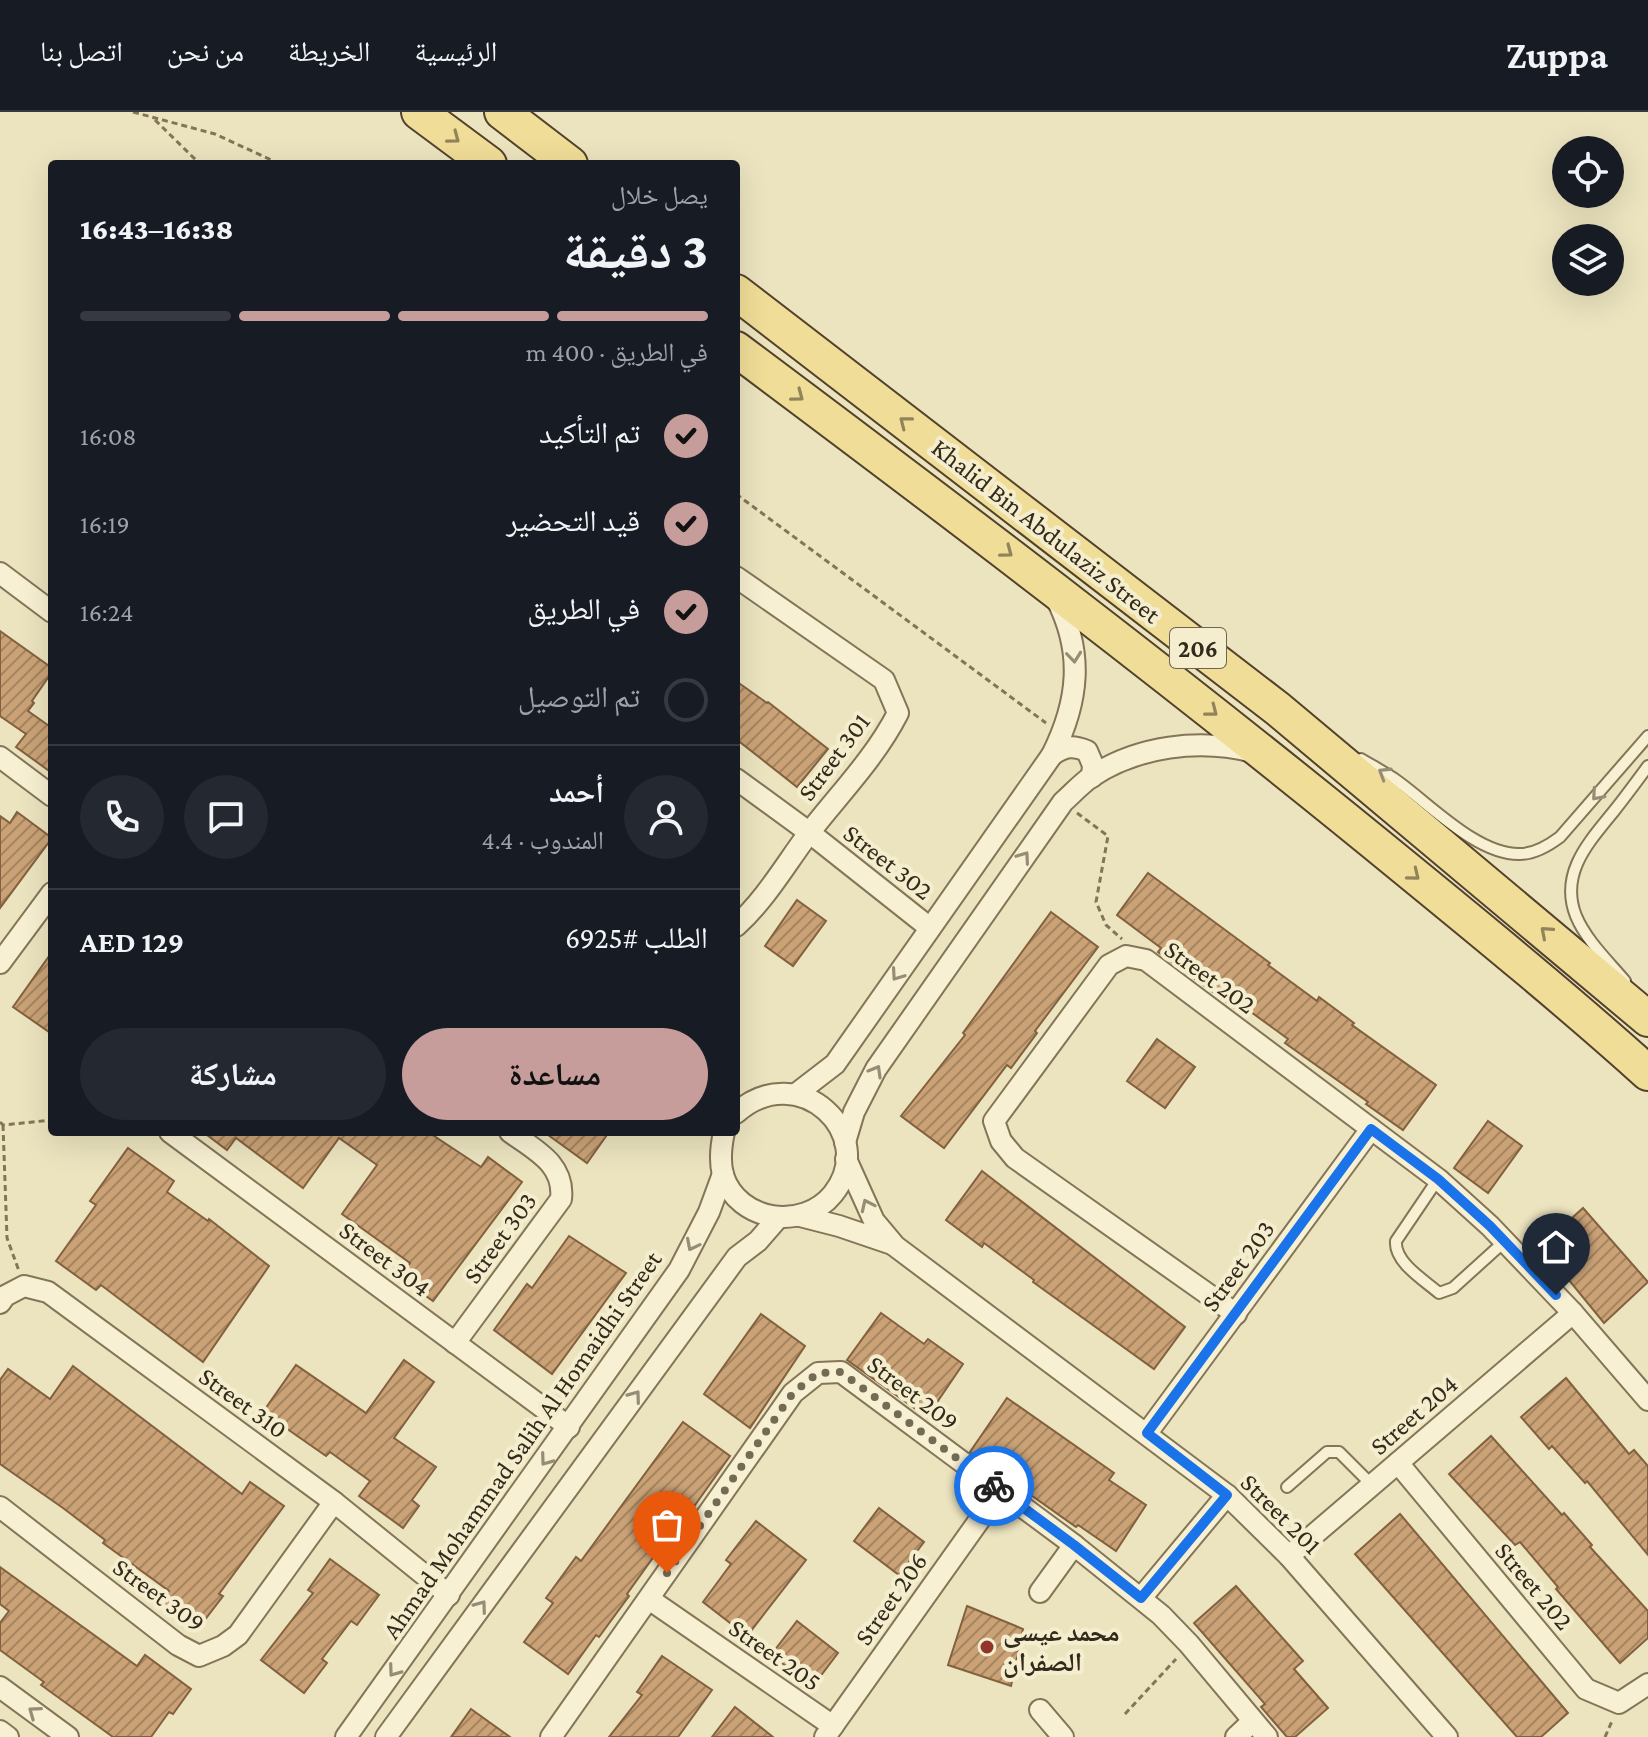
<!DOCTYPE html>
<html lang="ar">
<head>
<meta charset="utf-8">
<style>
  :root { --surface:#171b24; --page:#242831; --text:#f1f3f6; --muted:#9ea1a6; --line:#363941; --accent:#c69d9a }
  body { margin:0; font-family:"Crimson Pro","Noto Naskh Arabic",serif; background:var(--page); color:var(--text); direction:rtl; height:100vh; display:flex; flex-direction:column; font-size:30px; white-space:nowrap }
  * { box-sizing:border-box; margin:0 }
  p { font-size:26px; color:var(--muted) }
  .icon { flex:none; width:44px; height:44px; fill:none; stroke:currentColor; stroke-width:2; stroke-linecap:round; stroke-linejoin:round }
  .map { position:relative; flex:1; overflow:hidden; direction:ltr }
  .details { position:absolute; left:48px; top:48px; width:692px; height:976px; display:flex; flex-direction:column; background:var(--surface); border-radius:8px; box-shadow:0 8px 32px #0002; direction:rtl }
  .details>* { flex:none }
  .buttons { position:absolute; left:1552px; top:24px; display:grid; gap:16px }
  .buttons a { display:grid; place-items:center; width:72px; height:72px; border-radius:50%; background:var(--surface); box-shadow:0 8px 32px #0002; font-size:40px }
  .pin { position:absolute; display:grid; place-items:center; width:68px; height:68px; color:#fff; margin:-82px -34px; border-radius:50% 50% 50% 0; rotate:-45deg; box-shadow:0 0 8px #0007 }
  .pin .icon { rotate:45deg }
  .courier { position:absolute; display:grid; place-items:center; width:80px; height:80px; margin:-40px; border:6px solid #1a73e8; border-radius:50%; background:#fff; color:#222; box-shadow:0 2px 10px #0007 }
  .overview em { font-style:normal; font-weight:800 }
  .overview div { display:flex; flex-direction:column-reverse }
  .overview { display:flex; align-items:center; justify-content:space-between; height:136px; padding:0 32px }
  h1 { font-size:52px; font-weight:800; line-height:60px }
  .bar { display:grid; grid-template-columns:repeat(4,1fr); gap:12px 8px; align-content:center; height:96px; padding:0 32px }
  .bar i { height:10px; border-radius:6px; background:var(--line) }
  .bar .selected { background:var(--accent) }
  .bar p { grid-column:span 4 }
  .line { display:flex; align-items:center; gap:20px; padding:0 32px; border-top:2px solid var(--line) }
  .line div { flex:1 }
  .round { display:grid; place-items:center; flex:none; width:84px; height:84px; border-radius:42px; background:var(--page) }
  ol { padding:0 32px; list-style:none }
  li { display:flex; align-items:center; gap:24px; height:88px }
  li p { margin-inline-start:auto }
  li .icon { padding:8px; border-radius:50%; background:var(--accent); color:#111; stroke-width:4 }
  li:last-child { color:var(--muted) }
  li i { width:44px; height:44px; border:4px solid var(--line); border-radius:50% }
  .button { display:flex; gap:16px; margin-top:auto; padding:16px 32px }
  .button a { flex:1; height:92px; border-radius:48px; background:var(--accent); color:#111; font-size:32px; font-weight:800; line-height:92px; text-align:center }
  .button a+a { background:var(--page); color:var(--text) }
  header { display:flex; align-items:center; gap:48px; box-sizing:border-box; height:112px; padding:0 40px; background:var(--surface); border-bottom:2px solid var(--line) }
  header strong { font-size:38px }
  nav { display:flex; gap:44px; margin-inline-start:auto; font-size:28px }
  .map>svg:first-child { display:block }
  .building { fill:url(#building-hatch); stroke:#83613f; stroke-width:2 }
  .lines { fill:none; stroke-linecap:round; stroke-linejoin:round }
  .service-casing { stroke:#847458; stroke-width:14 }
  .minor-casing { stroke:#847458; stroke-width:24 }
  .primary-casing { stroke:#52422c; stroke-width:38 }
  .path { stroke:#847458; stroke-width:3; stroke-dasharray:6 4; stroke-linecap:butt }
  .service { stroke:#f8f0d2; stroke-width:10 }
  .minor { stroke:#f8f0d2; stroke-width:20 }
  .primary { stroke:#f0dd97; stroke-width:34 }
  .oneway { stroke:#92845a }
  .oneway2 { stroke:#968d77 }
  .done { stroke:#746b55; stroke-width:8; stroke-dasharray:0 14.4 }
  .route { stroke:#1a73e8; stroke-width:10 }
  .poi-dot { fill:#92342a; stroke:#f4edce; stroke-width:3 }
  .labels { text-anchor:middle; dominant-baseline:central; stroke-width:8; stroke-linejoin:round; paint-order:stroke }
  .shield { fill:#f4edce; stroke:#6e6451; stroke-width:2 }
  .shield-label { font-size:24px; font-weight:bold; fill:#342a1c }
  .street-label { font-size:26px; fill:#342a1c; stroke:#f4edce }
  .poi-label { font-size:26px; font-weight:bold; fill:#342a1c; stroke:#f4edce; text-anchor:start }
</style>
</head>
<body>
<header>
<strong>Zuppa</strong>
<nav><a>الرئيسية</a><a>الخريطة</a><a>من نحن</a><a>اتصل بنا</a></nav>
</header>
<div class="map">
<svg width="1648" height="1625" viewBox="0 0 1648 1625">
  <defs>
    <pattern id="building-hatch" width="6" height="6" patternUnits="userSpaceOnUse" patternTransform="scale(2)"><rect width="6" height="6" fill="#caa276"/><path d="M-1 1l2-2M0 6l6-6M5 7l2-2" fill="none" stroke="#a58460"/></pattern>
  </defs>
  <rect width="100%" height="100%" fill="#ece4bf"/>
  <g class="building">
    <polygon points="0,519 52,556 52,560 32,589 34,591 28,599 52,616 52,661 16,635 26,622 0,604"/>
    <polygon points="736,569 767,591 768,590 828,637 797,675 736,627"/>
    <polygon points="17,700 52,726 0,796 0,704 10,711"/>
    <polygon points="1148,761 1270,851 1268,853 1317,889 1319,885 1354,911 1352,913 1436,973 1403,1018 1366,992 1368,990 1285,931 1288,927 1240,892 1236,897 1158,840 1161,836 1117,803"/>
    <polygon points="797,788 826,809 793,854 765,834"/>
    <polygon points="1051,800 1098,835 1035,919 1037,921 1011,956 1007,953 944,1036 901,1004 965,923 963,921"/>
    <polygon points="52,840 52,922 13,895"/>
    <polygon points="1157,927 1195,955 1165,996 1127,969"/>
    <polygon points="1488,1009 1522,1034 1488,1081 1454,1056"/>
    <polygon points="203,1020 428,1020 481,1055 488,1045 522,1070 433,1189 400,1165 410,1151 342,1102 377,1053 339,1026 303,1076 236,1026 227,1038"/>
    <polygon points="544,1020 609,1020 587,1051"/>
    <polygon points="128,1036 174,1069 167,1080 208,1109 209,1107 269,1154 203,1250 101,1173 96,1178 56,1149 96,1093 90,1089"/>
    <polygon points="982,1059 1185,1215 1154,1257 1033,1170 1034,1168 984,1131 982,1135 946,1108"/>
    <polygon points="1583,1096 1648,1170 1604,1211 1541,1134"/>
    <polygon points="569,1124 626,1161 552,1262 494,1218 527,1172 532,1176"/>
    <polygon points="881,1201 924,1232 928,1227 963,1252 927,1305 847,1248"/>
    <polygon points="761,1202 805,1234 750,1316 704,1282"/>
    <polygon points="404,1248 434,1270 394,1326 436,1355 412,1388 419,1394 403,1416 359,1384 370,1369 330,1340 326,1344 263,1300 296,1253 366,1301"/>
    <polygon points="73,1254 242,1382 250,1370 284,1394 219,1482 223,1484 197,1518 160,1490 169,1479 103,1431 105,1428 63,1396 0,1352 0,1268 8,1257 50,1287"/>
    <polygon points="1566,1266 1629,1342 1634,1338 1648,1354 1648,1443 1587,1369 1585,1371 1552,1334 1549,1337 1521,1305"/>
    <polygon points="1007,1286 1114,1361 1109,1368 1146,1393 1116,1439 1078,1413 1076,1415 970,1340"/>
    <polygon points="683,1310 730,1344 673,1424 670,1422 627,1482 629,1484 599,1525 596,1523 568,1562 524,1530 553,1491 546,1486 576,1445 581,1449"/>
    <polygon points="1491,1324 1562,1403 1564,1401 1592,1433 1590,1435 1648,1499 1648,1526 1620,1551 1556,1477 1558,1475 1520,1430 1515,1433 1449,1362"/>
    <polygon points="879,1396 924,1430 899,1463 854,1429"/>
    <polygon points="1400,1402 1568,1601 1541,1625 1517,1625 1355,1442"/>
    <polygon points="756,1409 806,1448 747,1524 703,1490 731,1452 726,1448"/>
    <polygon points="330,1447 379,1483 357,1513 351,1509 322,1547 327,1551 304,1581 261,1548 313,1481 308,1478"/>
    <polygon points="0,1455 137,1554 145,1543 191,1577 173,1602 169,1600 151,1625 113,1625 41,1573 44,1570 0,1538 0,1511 9,1499 0,1492"/>
    <polygon points="1236,1474 1303,1549 1294,1557 1328,1596 1295,1625 1287,1625 1261,1595 1265,1592 1194,1511"/>
    <polygon points="967,1494 1023,1517 1011,1574 948,1553"/>
    <polygon points="797,1509 838,1541 813,1574 771,1543"/>
    <polygon points="662,1544 712,1578 678,1625 609,1625 642,1583 637,1580"/>
    <polygon points="735,1595 773,1625 712,1625"/>
    <polygon points="471,1597 510,1625 451,1625"/>
  </g>
  <g class="lines">
    <defs>
      <g id="service">
        <path d="M1361 647C1371 653 1382 659 1393 666 1427 689 1476 743 1520 742 1534 742 1548 734 1560 725L1648 624"/>
        <path d="M1625 869C1608 849 1586 828 1576 804 1559 761 1589 730 1614 699 1626 684 1637 669 1648 654"/>
        <path d="M1438 1067 1396 1129C1394 1150 1424 1168 1439 1181L1453 1176 1505 1129"/>
        <polyline points="1287,1375 1327,1340 1339,1340 1372,1373"/>
      </g>
      <g id="minor">
        <polyline points="0,461 52,500"/>
        <path d="M736 465 884 568 898 601C875 646 840 681 809 721 785 753 766 787 736 814"/>
        <path d="M1052 643C1065 634 1073 633 1087 639L1093 653 1092 665"/>
        <polyline points="0,645 52,684"/>
        <polyline points="736,667 810,721 930,816"/>
        <polyline points="0,851 52,781"/>
        <path d="M796 982 835 952 1052 643C1079 589 1084 540 1056 486"/>
        <polyline points="170,1020 569,1315"/>
        <path d="M724 1020C721 1034 719 1048 723 1063 738 1110 803 1119 833 1082 880 1023 799 945 736 1001"/>
        <path d="M845 1030 854 1000 876 957 1063 690C1072 682 1081 672 1091 665 1137 634 1200 626 1253 640"/>
        <polyline points="846,1047 874,1109 895,1134 1227,1383 1289,1444 1447,1625"/>
        <polyline points="800,1104 839,1114 892,1132"/>
        <polyline points="0,1191 5,1184 24,1174 48,1180 334,1390 449,1483"/>
        <polyline points="1236,1202 1015,1046 1001,1029 994,1009 1109,853 1126,844 1146,848 1438,1067 1490,1114 1573,1201 1648,1288"/>
        <path d="M455 1231 561 1087C565 1052 535 1038 510 1020"/>
        <polyline points="1147,1321 1371,1017"/>
        <polyline points="1398,1351 1586,1577 1619,1591 1648,1572"/>
        <polyline points="0,1395 178,1533 199,1544 223,1534 238,1523 334,1390"/>
        <polyline points="1289,1444 1573,1201"/>
        <polyline points="1040,1480 1074,1433"/>
        <polyline points="1141,1486 1227,1383"/>
        <polyline points="649,1487 833,1614"/>
        <polyline points="0,1575 68,1625"/>
        <polyline points="1040,1598 1063,1625"/>
        <polyline points="0,1619 8,1625"/>
        <polyline points="346,1625 679,1158 709,1100 723,1062"/>
        <polyline points="386,1625 737,1145 758,1129 778,1106"/>
        <polyline points="551,1625 793,1281 818,1261 841,1260 1074,1433 1161,1503 1189,1532 1267,1625"/>
        <polyline points="825,1625 1000,1379"/>
        <polyline points="1236,1625 1253,1609"/>
      </g>
      <g id="primary">
        <polyline points="419,0 489,52"/>
        <polyline points="502,0 570,52"/>
        <polyline points="736,180 1278,597 1648,907"/>
        <path d="M736 237C962 406 1186 576 1404 755 1486 822 1569 890 1648 961"/>
      </g>
    </defs>
    <use href="#service" class="service-casing"/>
    <use href="#minor" class="minor-casing"/>
    <use href="#primary" class="primary-casing"/>
    <g class="path">
      <polyline points="133,0 215,22 280,52"/>
      <polyline points="155,8 200,52"/>
      <polyline points="736,382 1046,611"/>
      <polyline points="1077,701 1108,724 1096,790 1106,813 1122,827"/>
      <polyline points="0,1010 3,1013 52,1008"/>
      <polyline points="3,1013 7,1126 19,1159"/>
      <polyline points="1125,1602 1176,1547"/>
      <polyline points="1605,1625 1612,1609"/>
    </g>
    <use href="#service" class="service"/>
    <use href="#minor" class="minor"/>
    <use href="#primary" class="primary"/>
  </g>
  <defs><path id="oneway-chevron" d="M-2-3.5L2.5 0L-2 3.5" fill="none" stroke-width="1.6" stroke-linecap="round" stroke-linejoin="round" transform="scale(2)"/></defs>
  <g class="oneway">
    <use href="#oneway-chevron" transform="translate(454 26) rotate(37)"/>
    <use href="#oneway-chevron" transform="translate(798 284) rotate(37)"/>
    <use href="#oneway-chevron" transform="translate(905 310) rotate(-142)"/>
    <use href="#oneway-chevron" transform="translate(1007 440) rotate(37)"/>
    <use href="#oneway-chevron" transform="translate(1212 599) rotate(38)"/>
    <use href="#oneway-chevron" transform="translate(1414 763) rotate(39)"/>
    <use href="#oneway-chevron" transform="translate(1546 820) rotate(-139)"/>
  </g>
  <g class="oneway2">
    <use href="#oneway-chevron" transform="translate(1074 545) rotate(84)"/>
    <use href="#oneway-chevron" transform="translate(1384 661) rotate(-148)"/>
    <use href="#oneway-chevron" transform="translate(1597 683) rotate(131)"/>
    <use href="#oneway-chevron" transform="translate(1024 745) rotate(-55)"/>
    <use href="#oneway-chevron" transform="translate(897 863) rotate(125)"/>
    <use href="#oneway-chevron" transform="translate(876 959) rotate(-60)"/>
    <use href="#oneway-chevron" transform="translate(867 1093) rotate(-115)"/>
    <use href="#oneway-chevron" transform="translate(692 1133) rotate(117)"/>
    <use href="#oneway-chevron" transform="translate(635 1284) rotate(-54)"/>
    <use href="#oneway-chevron" transform="translate(546 1348) rotate(126)"/>
    <use href="#oneway-chevron" transform="translate(481 1494) rotate(-54)"/>
    <use href="#oneway-chevron" transform="translate(394 1559) rotate(126)"/>
    <use href="#oneway-chevron" transform="translate(34 1600) rotate(-144)"/>
  </g>
  <g class="lines">
    <polyline class="done" points="667,1461 793,1281 818,1261 841,1260 994,1374"/>
    <polyline class="route" points="994,1374 1074,1433 1141,1486 1227,1383 1147,1321 1371,1017 1438,1067 1490,1114 1556,1183"/>
  </g>
  <circle class="poi-dot" cx="987" cy="1535" r="8"/>
  <g class="labels">
    <rect class="shield" x="1170" y="516" width="56" height="40" rx="6"/>
    <g class="shield-label">
      <text x="1198" y="536">206</text>
    </g>
    <g class="street-label">
      <text transform="translate(1046 419) rotate(38)">Khalid Bin Abdulaziz Street</text>
      <text transform="translate(834 645) rotate(-53)">Street 301</text>
      <text transform="translate(888 750) rotate(38)">Street 302</text>
      <text transform="translate(1210 865) rotate(36)">Street 202</text>
      <text transform="translate(500 1126) rotate(-54)">Street 303</text>
      <text transform="translate(385 1147) rotate(37)">Street 304</text>
      <text transform="translate(1238 1154) rotate(-54)">Street 203</text>
      <text transform="translate(913 1281) rotate(37)">Street 209</text>
      <text transform="translate(243 1291) rotate(36)">Street 310</text>
      <text transform="translate(1414 1303) rotate(-41)">Street 204</text>
      <text transform="translate(522 1333) rotate(-55)">Ahmad Mohammad Salih Al Homaidhi Street</text>
      <text transform="translate(1281 1402) rotate(45)">Street 201</text>
      <text transform="translate(1534 1474) rotate(50)">Street 202</text>
      <text transform="translate(159 1483) rotate(36)">Street 309</text>
      <text transform="translate(891 1487) rotate(-55)">Street 206</text>
      <text transform="translate(775 1543) rotate(35)">Street 205</text>
    </g>
    <g class="poi-label">
      <text x="1003" y="1520">محمد عيسى<tspan x="1003" dy="30">الصفران</tspan></text>
    </g>
  </g>
</svg>
<div class="buttons">
<a><svg class="icon" aria-label="locate" viewBox="0 0 24 24"><circle cx="12" cy="12" r="6"/><path d="M12 2v4M12 18v4M2 12h4M18 12h4"/></svg></a>
<a><svg class="icon" aria-label="layers" viewBox="0 0 24 24"><path d="M12 4l9 5-9 5-9-5zM3 14l9 5 9-5"/></svg></a>
</div>
<div class="pin" style="left:667px;top:1461px;background:#ea580c"><svg class="icon" aria-label="bag" viewBox="0 0 24 24"><path d="M5 8h14l-1 12H6zM9 8a3 3 0 0 1 6 0"/></svg></div>
<div class="pin" style="left:1556px;top:1183px;background:#1f2937"><svg class="icon" aria-label="home" viewBox="0 0 24 24"><path d="M3 11l9-7 9 7M6 9v11h12V9"/></svg></div>
<div class="courier" style="left:994px;top:1374px"><svg class="icon" aria-label="bike" viewBox="0 0 24 24"><circle cx="6" cy="16" r="4"/><circle cx="18" cy="16" r="4"/><path d="M6 16l4-8h5l3 8M10 8l3 8H6M13 5h3"/></svg></div>
<section class="details">
<div class="overview"><div><h1>3 دقيقة</h1><p>يصل خلال</p></div><em>16:38–16:43</em></div>
<div class="bar"><i class="selected"></i><i class="selected"></i><i class="selected"></i><i></i><p>في الطريق · 400 m</p></div>
<ol>
<li><svg class="icon" aria-label="check" viewBox="0 0 24 24"><path d="M5 12l5 5 9-10"/></svg>تم التأكيد<p>16:08</p></li>
<li><svg class="icon" aria-label="check" viewBox="0 0 24 24"><path d="M5 12l5 5 9-10"/></svg>قيد التحضير<p>16:19</p></li>
<li><svg class="icon" aria-label="check" viewBox="0 0 24 24"><path d="M5 12l5 5 9-10"/></svg>في الطريق<p>16:24</p></li>
<li><i></i>تم التوصيل</li>
</ol>
<div class="line" style="height:144px"><a class="round"><svg class="icon" aria-label="person" viewBox="0 0 24 24"><circle cx="12" cy="8" r="4"/><path d="M4 21q1-7 8-7t8 7"/></svg></a><div><b>أحمد</b><p>المندوب · 4.4</p></div><a class="round"><svg class="icon" aria-label="chat" viewBox="0 0 24 24"><path d="M4 5h16v11H9l-5 4z"/></svg></a><a class="round"><svg class="icon" aria-label="phone" viewBox="0 0 24 24"><path d="M5 4h4l2 5-3 2q2 4 5 5l2-3 5 2v4C11 20 4 13 5 4z"/></svg></a></div>
<div class="line" style="height:104px"><div>الطلب #6925</div><b>AED 129</b></div>
<div class="button"><a>مساعدة</a><a>مشاركة</a></div>
</section>
</div>
</body>
</html>
